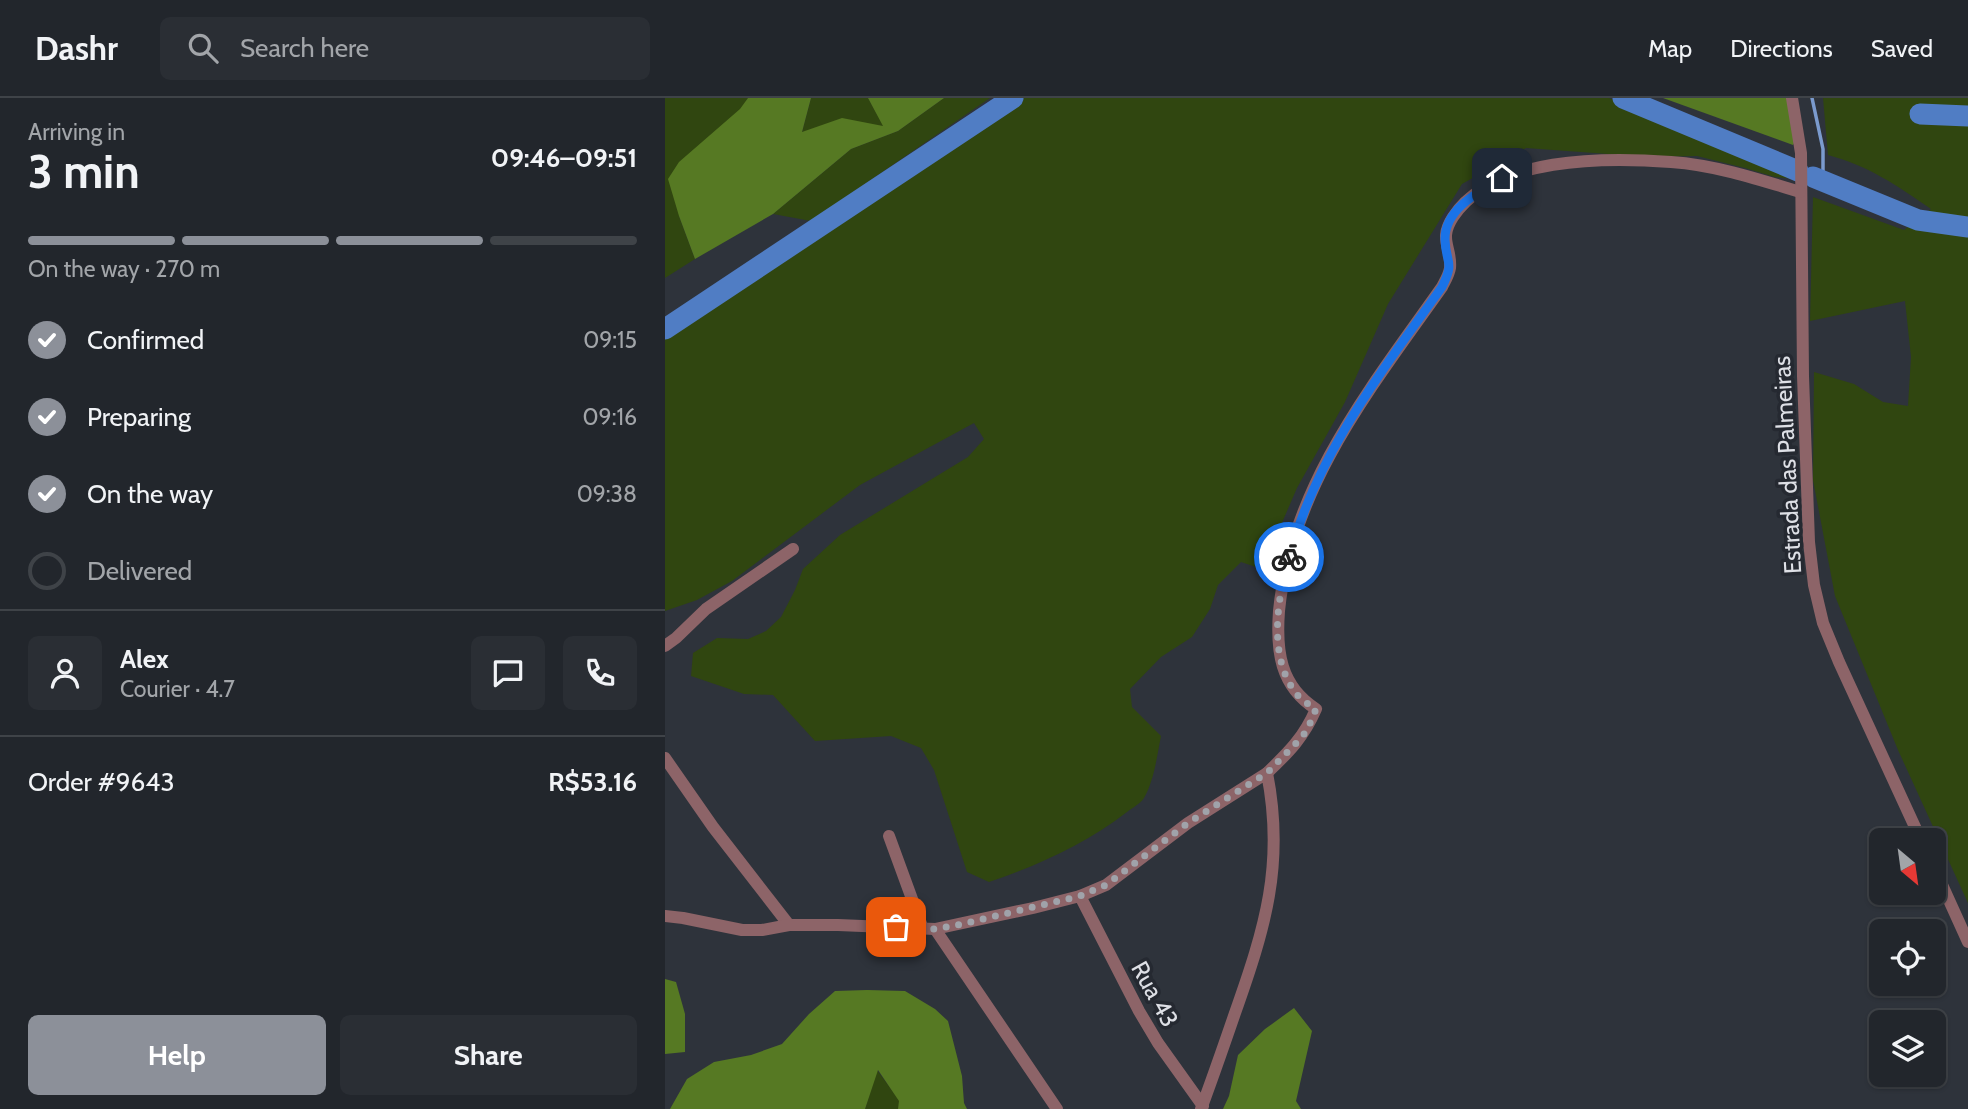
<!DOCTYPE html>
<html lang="en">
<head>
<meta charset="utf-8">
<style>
  :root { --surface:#22262c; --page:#2a2e34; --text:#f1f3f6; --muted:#a2a5a9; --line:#3f4348; --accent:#8c9099 }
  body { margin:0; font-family:Cabin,sans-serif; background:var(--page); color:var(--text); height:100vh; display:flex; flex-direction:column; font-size:26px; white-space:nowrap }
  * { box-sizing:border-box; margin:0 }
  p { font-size:23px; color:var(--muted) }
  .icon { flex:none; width:38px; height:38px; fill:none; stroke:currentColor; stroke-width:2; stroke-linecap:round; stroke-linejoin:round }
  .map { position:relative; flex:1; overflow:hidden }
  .details { display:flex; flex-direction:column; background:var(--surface); width:665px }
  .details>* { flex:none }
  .needle { width:46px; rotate:151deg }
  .controls { position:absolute; left:1204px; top:730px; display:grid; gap:14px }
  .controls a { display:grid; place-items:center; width:77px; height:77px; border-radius:10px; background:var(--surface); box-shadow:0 2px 5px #0004,0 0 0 2px var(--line); font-size:35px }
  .pin { position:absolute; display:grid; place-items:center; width:60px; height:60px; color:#fff; margin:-30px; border-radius:14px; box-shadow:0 4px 10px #0006 }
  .courier { position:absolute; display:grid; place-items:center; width:70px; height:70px; margin:-35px; border:5px solid #1a73e8; border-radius:50%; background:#fff; color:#222; box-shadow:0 2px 9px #0007 }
  .overview em { font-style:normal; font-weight:800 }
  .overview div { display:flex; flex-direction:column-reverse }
  .overview { display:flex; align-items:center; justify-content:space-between; height:119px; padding:0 28px }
  h1 { font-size:46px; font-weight:800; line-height:52px }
  .bar { display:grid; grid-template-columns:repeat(4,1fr); gap:10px 7px; align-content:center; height:84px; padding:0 28px }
  .bar i { height:9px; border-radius:5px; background:var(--line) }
  .bar .on { background:var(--accent) }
  .bar p { grid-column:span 4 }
  .line { display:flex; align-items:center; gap:18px; padding:0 28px; border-top:2px solid var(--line) }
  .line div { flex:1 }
  .round { display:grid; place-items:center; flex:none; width:74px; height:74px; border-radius:10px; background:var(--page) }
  ol { padding:0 28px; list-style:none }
  li { display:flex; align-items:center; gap:21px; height:77px }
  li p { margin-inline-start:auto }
  li .icon { padding:7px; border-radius:50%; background:var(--accent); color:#fff; stroke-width:4 }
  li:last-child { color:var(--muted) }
  li i { width:38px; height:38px; border:4px solid var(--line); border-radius:50% }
  .button { display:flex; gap:14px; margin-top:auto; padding:14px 28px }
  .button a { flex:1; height:80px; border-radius:10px; background:var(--accent); color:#fff; font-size:28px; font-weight:800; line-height:80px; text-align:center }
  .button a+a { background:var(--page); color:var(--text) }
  header { display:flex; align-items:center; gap:42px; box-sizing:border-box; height:98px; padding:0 35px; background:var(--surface); border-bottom:2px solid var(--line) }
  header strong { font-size:33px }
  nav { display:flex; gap:38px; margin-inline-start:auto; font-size:24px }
  .search { width:490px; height:63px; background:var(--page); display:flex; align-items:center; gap:18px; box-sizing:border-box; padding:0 24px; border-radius:10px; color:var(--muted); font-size:26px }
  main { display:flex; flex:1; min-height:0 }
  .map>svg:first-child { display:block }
  .green { fill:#304610 }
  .forest { fill:#567923 }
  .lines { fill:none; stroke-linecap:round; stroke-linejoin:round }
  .stream { stroke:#7b9bce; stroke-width:3.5 }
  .river { stroke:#507dc4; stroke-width:21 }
  .minor { stroke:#8d6468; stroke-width:12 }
  .done { stroke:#a0a3aa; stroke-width:7; stroke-dasharray:0 12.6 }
  .route { stroke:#1a73e8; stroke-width:9 }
  .labels { text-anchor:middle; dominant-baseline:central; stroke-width:7; stroke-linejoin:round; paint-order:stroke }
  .street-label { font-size:24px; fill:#dee0e6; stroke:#252931 }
</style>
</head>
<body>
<header>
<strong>Dashr</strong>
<div class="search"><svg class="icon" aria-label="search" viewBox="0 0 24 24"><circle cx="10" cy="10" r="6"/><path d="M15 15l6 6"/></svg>Search here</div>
<nav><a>Map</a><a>Directions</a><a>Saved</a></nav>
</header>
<main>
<section class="details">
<div class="overview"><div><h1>3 min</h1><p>Arriving in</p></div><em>09:46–09:51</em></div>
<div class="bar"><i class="on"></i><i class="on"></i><i class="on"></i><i></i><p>On the way · 270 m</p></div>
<ol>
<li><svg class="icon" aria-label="check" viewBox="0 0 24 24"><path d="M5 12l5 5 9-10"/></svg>Confirmed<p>09:15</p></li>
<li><svg class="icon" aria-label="check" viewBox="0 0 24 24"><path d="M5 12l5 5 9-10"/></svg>Preparing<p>09:16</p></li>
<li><svg class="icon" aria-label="check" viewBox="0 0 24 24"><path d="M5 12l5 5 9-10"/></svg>On the way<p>09:38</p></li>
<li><i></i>Delivered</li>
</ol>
<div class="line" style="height:126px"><a class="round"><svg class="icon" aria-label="person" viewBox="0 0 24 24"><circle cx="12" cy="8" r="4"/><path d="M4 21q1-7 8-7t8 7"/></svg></a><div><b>Alex</b><p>Courier · 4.7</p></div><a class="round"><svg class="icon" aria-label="chat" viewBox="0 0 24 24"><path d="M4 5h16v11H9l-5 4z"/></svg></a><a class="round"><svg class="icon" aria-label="phone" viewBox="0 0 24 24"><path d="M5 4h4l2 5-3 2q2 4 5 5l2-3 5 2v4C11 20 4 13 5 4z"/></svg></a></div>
<div class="line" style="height:91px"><div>Order #9643</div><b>R$53.16</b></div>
<div class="button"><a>Help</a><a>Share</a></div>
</section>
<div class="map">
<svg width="1303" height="1011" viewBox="0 0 1303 1011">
  <rect width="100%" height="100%" fill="#2e333b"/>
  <g class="green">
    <polygon points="0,0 83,0 14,118 30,161 0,180"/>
    <polygon points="146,0 203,0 219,28 137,34"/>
    <polygon points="279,0 325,0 146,123 108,116 186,51 233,33"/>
    <path d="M359 0H944L1128 76 1131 81 1110 79 1080 70 1032 58 984 59 861 50 797 86 723 206 680 304 632 390 597 471 576 464 553 487 545 511 527 539 496 559 465 591 467 609 496 638C492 658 489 683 479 700 475 706 467 710 462 714 422 745 372 768 324 784L302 774 269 672 256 650 226 638 150 643 108 597 79 596 26 578 28 555 52 540 83 541 101 533 116 519 130 492 138 471 175 437 303 359 319 341 309 325 195 387 67 483 32 502 0 513V240L287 50Z"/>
    <path d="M1158 0H1303V805L1233 652 1170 498 1148 382 1149 274 1189 286 1218 304 1243 308 1246 259 1240 203 1145 223 1148 99 1239 132 1266 111C1231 87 1204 68 1163 57Z"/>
    <polygon points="212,972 235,1003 233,1011 200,1011"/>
  </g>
  <g class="forest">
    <polygon points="83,0 146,0 137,34 177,20 218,28 203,0 279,0 233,33 186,51 108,116 30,161 14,118 3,81 14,64 75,11"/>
    <polygon points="998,0 1124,0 1132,40 1128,47"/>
    <polygon points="0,881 11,884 20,916 20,954 0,956"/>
    <polygon points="202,892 240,893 270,911 283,923 297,978 299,1005 302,1011 233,1011 234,1003 213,972 200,1011 5,1011 22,981 49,964 86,957 117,946 144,916 170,893"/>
    <polygon points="629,910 647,933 631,1003 636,1011 558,1011 564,998 573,957 600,931"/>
  </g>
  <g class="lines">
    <polyline class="stream" points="1147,0 1158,51 1158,83"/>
    <g class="river">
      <polyline points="958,0 1133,73"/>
      <polyline points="1255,16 1303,18"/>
      <polyline points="1148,79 1253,122 1303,129"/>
      <polyline points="0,231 348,0"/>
    </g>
    <g class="minor">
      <polyline points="1127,0 1136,55 1138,278 1144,444 1149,487 1158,525 1174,564 1256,742"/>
      <polyline points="0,548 11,540 41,511 128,451"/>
      <polyline points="0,660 48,729 124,827"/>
      <path d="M602 675C624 654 639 639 651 611 615 588 611 553 614 513 626 388 707 288 777 189 780 183 784 177 785 170 787 149 773 142 788 119 828 58 942 59 1006 64 1050 67 1093 81 1135 94"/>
      <polyline points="224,738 258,831"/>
      <polyline points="1269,769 1303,844"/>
      <polyline points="415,798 474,913 493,945 538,1008"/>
      <path d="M0 818 18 820 77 832H97L124 827H173L270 831 368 810 415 798 441 787 523 725 602 675C620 766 600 830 570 915 559 947 548 979 536 1011"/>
      <polyline points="270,831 392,1011"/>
    </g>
  </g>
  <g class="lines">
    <path class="done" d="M231 829 270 831 297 826 415 798 441 787 523 725 602 675 637 639 643 630 651 611C647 608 641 605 637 602 601 566 612 502 624 459"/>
    <path class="route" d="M624 459C653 354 715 276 777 189 790 163 781 166 780 142 779 111 815 93 837 80"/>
  </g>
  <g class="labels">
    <g class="street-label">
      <text transform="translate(1122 367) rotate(-93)">Estrada das Palmeiras</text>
      <text transform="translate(490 896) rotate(61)">Rua 43</text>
    </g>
  </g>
</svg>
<div class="controls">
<a><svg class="needle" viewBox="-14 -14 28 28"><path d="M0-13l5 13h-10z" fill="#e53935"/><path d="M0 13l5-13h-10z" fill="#a2a5a9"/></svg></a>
<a><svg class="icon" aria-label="locate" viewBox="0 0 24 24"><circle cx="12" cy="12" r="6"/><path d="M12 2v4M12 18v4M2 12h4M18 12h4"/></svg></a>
<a><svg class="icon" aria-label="layers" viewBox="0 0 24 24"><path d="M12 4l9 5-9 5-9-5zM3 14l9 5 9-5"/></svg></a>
</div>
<div class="pin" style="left:231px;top:829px;background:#ea580c"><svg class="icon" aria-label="bag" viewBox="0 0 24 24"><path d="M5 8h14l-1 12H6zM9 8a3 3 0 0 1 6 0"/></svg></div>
<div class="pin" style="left:837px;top:80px;background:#1f2937"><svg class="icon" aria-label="home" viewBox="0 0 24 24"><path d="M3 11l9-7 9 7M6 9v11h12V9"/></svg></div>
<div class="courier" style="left:624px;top:459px"><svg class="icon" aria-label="bike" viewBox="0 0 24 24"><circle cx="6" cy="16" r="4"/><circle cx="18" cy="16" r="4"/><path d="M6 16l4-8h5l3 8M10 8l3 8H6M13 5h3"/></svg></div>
</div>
</main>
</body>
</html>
